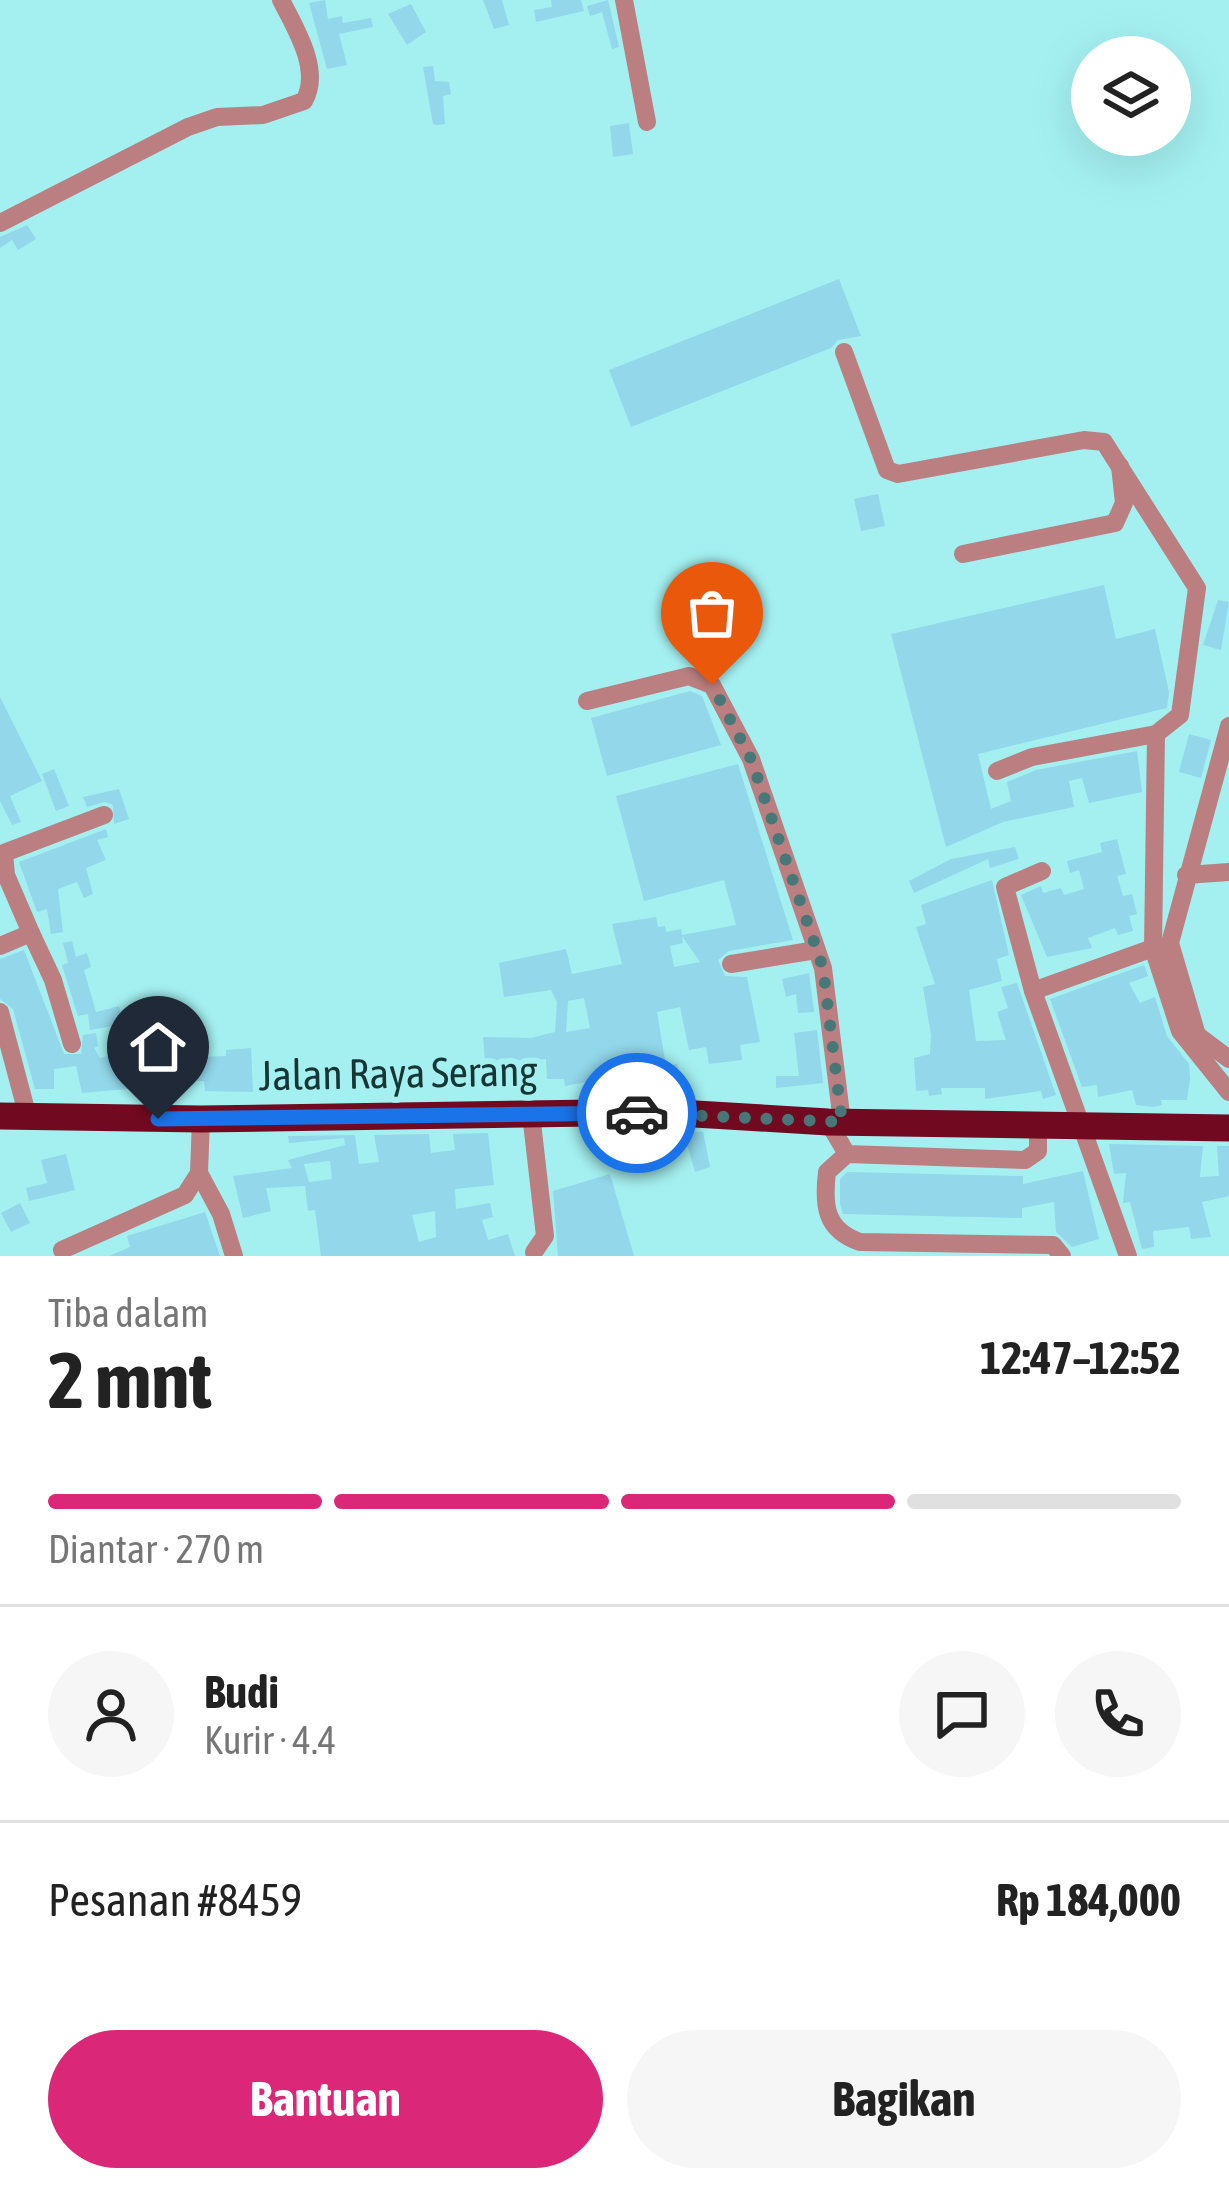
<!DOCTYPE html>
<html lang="id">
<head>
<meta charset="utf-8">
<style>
  :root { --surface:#fff; --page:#f6f6f6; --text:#222; --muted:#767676; --line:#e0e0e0; --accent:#db2777 }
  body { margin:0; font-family:"Asap Condensed",sans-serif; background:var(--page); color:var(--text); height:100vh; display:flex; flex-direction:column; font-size:45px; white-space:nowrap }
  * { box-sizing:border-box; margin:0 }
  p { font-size:39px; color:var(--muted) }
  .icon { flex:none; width:66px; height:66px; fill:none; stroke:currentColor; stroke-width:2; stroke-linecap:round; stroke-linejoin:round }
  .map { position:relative; height:1256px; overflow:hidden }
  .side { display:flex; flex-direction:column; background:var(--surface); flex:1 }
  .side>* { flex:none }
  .tools { position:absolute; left:1071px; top:36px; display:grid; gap:24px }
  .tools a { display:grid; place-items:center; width:120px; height:120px; border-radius:50%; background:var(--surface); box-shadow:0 12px 48px #0002; font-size:60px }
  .pin { position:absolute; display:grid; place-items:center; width:102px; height:102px; color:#fff; margin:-123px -51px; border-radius:50% 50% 50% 0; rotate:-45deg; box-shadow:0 0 12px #0007 }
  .pin .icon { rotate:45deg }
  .courier { position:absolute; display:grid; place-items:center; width:120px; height:120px; margin:-60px; border:9px solid #1a73e8; border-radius:50%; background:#fff; color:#222; box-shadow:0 3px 15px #0007 }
  .summary em { font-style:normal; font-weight:700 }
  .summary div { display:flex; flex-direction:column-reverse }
  .summary { display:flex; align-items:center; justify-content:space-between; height:204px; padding:0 48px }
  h1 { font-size:78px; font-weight:700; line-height:90px }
  .bar { display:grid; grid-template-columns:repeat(4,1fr); gap:18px 12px; align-content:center; height:144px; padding:0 48px }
  .bar i { height:15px; border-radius:9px; background:var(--line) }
  .bar .on { background:var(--accent) }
  .bar p { grid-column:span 4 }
  .line { display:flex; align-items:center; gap:30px; padding:0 48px; border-top:3px solid var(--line) }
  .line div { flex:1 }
  .round { display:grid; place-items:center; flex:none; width:126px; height:126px; border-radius:63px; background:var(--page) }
  .button { display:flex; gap:24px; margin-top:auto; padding:24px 48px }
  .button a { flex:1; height:138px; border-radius:72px; background:var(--accent); color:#fff; font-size:48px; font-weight:700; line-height:138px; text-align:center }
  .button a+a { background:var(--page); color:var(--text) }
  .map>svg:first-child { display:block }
  .building { fill:#92d7ea; fill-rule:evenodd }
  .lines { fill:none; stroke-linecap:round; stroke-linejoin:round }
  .minor { stroke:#bb7f81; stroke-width:18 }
  .highway { stroke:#710a21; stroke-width:27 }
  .done { stroke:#487777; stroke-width:12; stroke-dasharray:0 21.6 }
  .route { stroke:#1a73e8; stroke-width:15 }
  .labels { text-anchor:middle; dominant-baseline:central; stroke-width:12; stroke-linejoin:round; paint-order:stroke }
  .street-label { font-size:42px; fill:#163636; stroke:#a4f0f1 }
</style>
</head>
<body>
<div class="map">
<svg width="1229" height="1256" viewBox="0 0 1229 1256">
  <rect width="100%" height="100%" fill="#a4f0f1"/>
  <g class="building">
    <polygon points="325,0 328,19 342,16 343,23 371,18 373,27 339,34 347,65 327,69 309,3"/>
    <polygon points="483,0 502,0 509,25 494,29"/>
    <polygon points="551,0 581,0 584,11 536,22 534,10 552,7"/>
    <polygon points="608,0 619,47 612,49 602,12 590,16 587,6"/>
    <polygon points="411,4 426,32 407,45 388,14"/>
    <polygon points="433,66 435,81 449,82 451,94 443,96 445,124 437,125 433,124 423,67"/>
    <polygon points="629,123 633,154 613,157 610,126"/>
    <polygon points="27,225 36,239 18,250 12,240 0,248 0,237"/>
    <polygon points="839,279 861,336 838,340 831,348 631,427 609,370"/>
    <polygon points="878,494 885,526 861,531 854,499"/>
    <polygon points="1104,585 1116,639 1155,629 1169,692 1167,708 978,754 991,809 1011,801 1007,782 1036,770 1137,751 1142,792 1089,803 1082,778 1069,781 1074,807 1003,822 946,847 891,634"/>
    <polygon points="1218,600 1229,602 1221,650 1203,645"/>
    <polygon points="690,691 702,696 721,745 607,776 591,718"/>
    <polygon points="0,697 42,781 10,796 21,822 12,825 0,801"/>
    <polygon points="1189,734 1211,740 1201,778 1179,772"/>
    <path d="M738 764 793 940 729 951 718 960 725 976 747 977 760 1042 740 1045 742 1060 709 1064 706 1047 689 1050 680 1007 657 1012 666 1066 677 1064 681 1086 598 1089 597 1080 565 1086 564 1079H547L546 1059 485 1062 483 1037 531 1038 555 1032 557 1002 551 990 504 997 499 963 566 949 572 974 622 964 612 924 656 917 658 927 665 926 666 932 681 929 682 935 736 925 724 880 644 901 616 796ZM682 936 700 962 674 967 670 946 683 943ZM584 998 590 1028 566 1032 568 1001Z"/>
    <polygon points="54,769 69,806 56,811 42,774"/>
    <polygon points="119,789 129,819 114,824 113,805 105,802 87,807 83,797"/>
    <polygon points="106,829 108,837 97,840 106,860 86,868 93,894 84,898 77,882 58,889 63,932 51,934 47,909 37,912 19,862"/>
    <polygon points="1117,839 1126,874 1117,876 1123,896 1132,894 1137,914 1129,916 1133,931 1118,935 1115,928 1088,938 1092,948 1047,957 1021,895 1041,886 1043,893 1061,888 1064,895 1084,889 1079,870 1070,873 1067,861 1102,852 1100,843"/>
    <polygon points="1015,847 1019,859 990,868 988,859 914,893 909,881 951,859"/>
    <polygon points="992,880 1009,955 997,959 1002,981 969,990 976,1041 1006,1040 997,1012 1008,1008 1001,987 1017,983 1056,1095 1043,1099 1041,1091 985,1099 985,1088 941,1088 942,1094 929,1096 928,1090 916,1091 914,1058 930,1054 931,1035 923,987 935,984 916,927 926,924 921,905"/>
    <polygon points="72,941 76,957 87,953 91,967 84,970 96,1012 119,1006 123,1021 144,1015 142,1008 160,1003 167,1024 120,1039 119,1025 90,1030 88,1014 78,1016 62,965 68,963 63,943"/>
    <polygon points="24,950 64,1054 81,1054 83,1035 96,1033 98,1046 94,1048 100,1058 121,1053 121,1047 159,1046 159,1058 171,1058 226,1056 226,1050 251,1048 253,1092 205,1091 204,1081 137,1081 139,1088 82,1093 76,1066 54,1069 54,1089 35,1089 13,1009 0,999 0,959"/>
    <polygon points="1144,965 1148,976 1129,983 1140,1003 1155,997 1167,1036 1189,1064 1190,1079 1187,1100 1161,1100 1162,1105 1153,1107 1136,1105 1132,1090 1098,1097 1097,1085 1082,1087 1050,999"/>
    <polygon points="809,973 814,1012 798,1013 796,994 786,997 782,979"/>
    <polygon points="817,1030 823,1083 776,1088 776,1076 799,1076 794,1033"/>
    <polygon points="683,1131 703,1132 710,1167 695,1172"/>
    <path d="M488 1133 494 1185 455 1189 456 1209 490 1203 493 1217 482 1220 488 1240 508 1234 515 1256H321L315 1210 308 1211 305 1186 266 1188 271 1211 243 1218 233 1176 292 1168 288 1160 345 1145 344 1138 289 1143 288 1136 355 1135 359 1164 379 1162 374 1135 429 1134 431 1153 455 1150 453 1134ZM330 1161 332 1179 309 1182 304 1164ZM435 1211 436 1237 419 1242 412 1215Z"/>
    <polygon points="1109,1144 1203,1146 1200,1177 1219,1176 1217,1146 1229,1146 1229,1196 1202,1202 1211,1237 1191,1239 1189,1227 1153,1231 1154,1247 1142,1249 1130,1202 1123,1203 1126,1173 1114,1174"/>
    <polygon points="66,1154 75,1190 29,1201 26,1188 47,1183 41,1160"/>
    <polygon points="1083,1171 1099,1239 1072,1247 1056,1232 1054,1202 1022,1208 1022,1218 843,1214 840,1203 840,1179 847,1172 1023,1176 1023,1184"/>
    <polygon points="610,1174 634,1256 558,1256 553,1191"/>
    <polygon points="20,1203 30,1223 11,1232 1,1213"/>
    <polygon points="205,1212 220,1256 109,1256 130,1247 127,1236"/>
  </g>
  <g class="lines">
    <g class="minor">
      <polyline points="624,0 647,122"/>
      <path d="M0 223 188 127 217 117 263 115 304 101C322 70 295 28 281 0"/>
      <polyline points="844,352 887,470 898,474 1084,440 1104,442 1197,588 1180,715 1156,734 1032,757 997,771"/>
      <polyline points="963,554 1115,523 1124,503 1120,466"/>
      <polyline points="587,701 689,676 712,685 751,759 823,968 842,1122"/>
      <polyline points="1229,726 1170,943 1197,1035 1229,1059"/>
      <polyline points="1156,734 1153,948 1180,1031 1229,1092"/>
      <polyline points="1186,875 1229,872"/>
      <polyline points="31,933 6,875 4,853 104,815"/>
      <polyline points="0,946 31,933 53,980 72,1044"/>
      <polyline points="731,964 816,950"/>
      <polyline points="1033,991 1005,887 1042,871"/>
      <polyline points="0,1012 28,1117"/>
      <polyline points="531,1114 545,1236 534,1252"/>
      <polyline points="828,1122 847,1154 1025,1160 1038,1151 1038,1124"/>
      <path d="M847 1154 827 1172C823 1205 825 1230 860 1242L1053 1245 1062 1256"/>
      <polyline points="199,1173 221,1214 234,1256"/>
      <polyline points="62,1250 185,1195 199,1173 201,1119"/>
      <polyline points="1128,1256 1033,991 1153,948"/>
    </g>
    <polyline class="highway" points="0,1116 201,1119 662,1112 828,1122 1229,1128"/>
  </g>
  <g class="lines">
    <polyline class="done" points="637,1113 842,1122 823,968 751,759 712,685"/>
    <polyline class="route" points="158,1119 637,1113"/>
  </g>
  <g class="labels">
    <g class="street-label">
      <text transform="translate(398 1073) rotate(-1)">Jalan Raya Serang</text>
    </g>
  </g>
</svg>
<div class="tools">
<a><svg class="icon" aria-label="layers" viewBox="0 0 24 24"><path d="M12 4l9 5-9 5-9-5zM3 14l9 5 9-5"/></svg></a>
</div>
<div class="pin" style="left:712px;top:685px;background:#ea580c"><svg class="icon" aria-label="bag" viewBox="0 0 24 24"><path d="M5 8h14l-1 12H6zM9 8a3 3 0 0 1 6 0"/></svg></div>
<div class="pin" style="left:158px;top:1119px;background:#1f2937"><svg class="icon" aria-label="home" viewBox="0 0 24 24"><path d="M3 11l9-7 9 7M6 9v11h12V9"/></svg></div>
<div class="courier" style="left:637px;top:1113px"><svg class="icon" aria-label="car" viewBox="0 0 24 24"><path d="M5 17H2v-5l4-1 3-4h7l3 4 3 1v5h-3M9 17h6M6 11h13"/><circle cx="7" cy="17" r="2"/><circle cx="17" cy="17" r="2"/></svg></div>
</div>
<section class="side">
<div class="summary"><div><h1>2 mnt</h1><p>Tiba dalam</p></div><em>12:47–12:52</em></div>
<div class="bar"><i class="on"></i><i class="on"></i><i class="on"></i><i></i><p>Diantar · 270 m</p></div>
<div class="line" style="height:216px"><a class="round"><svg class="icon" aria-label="person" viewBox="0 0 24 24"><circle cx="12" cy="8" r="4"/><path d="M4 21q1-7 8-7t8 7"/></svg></a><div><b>Budi</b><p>Kurir · 4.4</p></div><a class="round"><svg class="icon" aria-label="chat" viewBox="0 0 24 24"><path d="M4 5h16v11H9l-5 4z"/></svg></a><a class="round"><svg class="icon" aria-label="phone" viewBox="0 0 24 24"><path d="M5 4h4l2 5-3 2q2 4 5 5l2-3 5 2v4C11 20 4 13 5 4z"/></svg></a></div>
<div class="line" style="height:156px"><div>Pesanan #8459</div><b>Rp 184,000</b></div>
<div class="button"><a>Bantuan</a><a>Bagikan</a></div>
</section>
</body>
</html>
